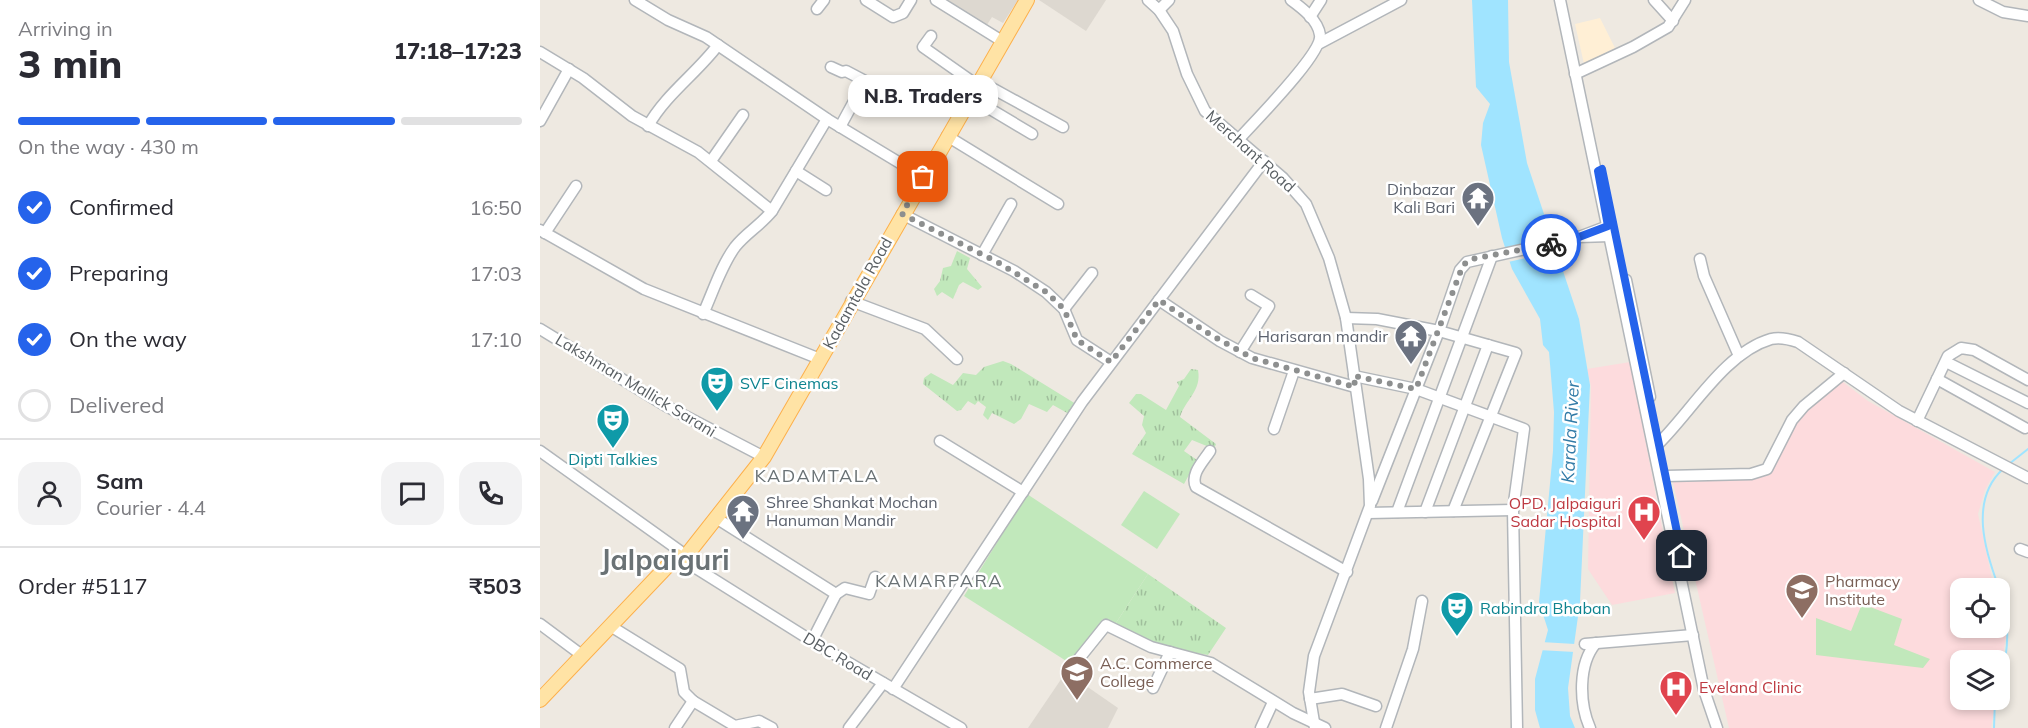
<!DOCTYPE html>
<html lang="en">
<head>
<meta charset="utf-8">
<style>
  :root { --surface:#fff; --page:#f2f2f3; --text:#2b2b33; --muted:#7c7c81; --line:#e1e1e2; --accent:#2563eb }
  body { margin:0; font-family:Mulish,sans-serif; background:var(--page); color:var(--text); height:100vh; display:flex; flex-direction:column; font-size:22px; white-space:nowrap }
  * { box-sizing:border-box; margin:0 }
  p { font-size:20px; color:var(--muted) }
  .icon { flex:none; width:33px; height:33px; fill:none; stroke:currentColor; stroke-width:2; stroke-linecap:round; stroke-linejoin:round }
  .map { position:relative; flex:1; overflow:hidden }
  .side { display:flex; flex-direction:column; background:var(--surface); width:540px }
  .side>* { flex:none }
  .buttons { position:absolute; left:1410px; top:578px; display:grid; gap:12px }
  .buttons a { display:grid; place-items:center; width:60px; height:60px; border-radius:12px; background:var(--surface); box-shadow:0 3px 9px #0003; font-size:30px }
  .pin { position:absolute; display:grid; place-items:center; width:51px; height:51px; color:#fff; margin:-26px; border-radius:12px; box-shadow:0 3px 9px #0006 }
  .courier { position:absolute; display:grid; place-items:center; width:60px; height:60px; margin:-30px; border:4px solid #2563eb; border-radius:50%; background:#fff; color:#222; box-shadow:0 2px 8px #0007 }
  .bubble { position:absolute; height:42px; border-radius:18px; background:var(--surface); box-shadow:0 3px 9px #0003; font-size:20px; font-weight:800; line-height:42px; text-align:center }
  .summary em { font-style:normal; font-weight:800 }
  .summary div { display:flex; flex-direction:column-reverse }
  .summary { display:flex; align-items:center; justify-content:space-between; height:102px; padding:0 18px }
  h1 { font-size:39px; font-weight:800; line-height:45px }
  .bar { display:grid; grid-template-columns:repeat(4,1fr); gap:9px 6px; align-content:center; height:72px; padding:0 18px }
  .bar i { height:8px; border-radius:4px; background:var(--line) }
  .bar .selected { background:var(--accent) }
  .bar p { grid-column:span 4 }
  .line { display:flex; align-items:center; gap:15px; padding:0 18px; border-top:2px solid var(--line) }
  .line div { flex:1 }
  .round { display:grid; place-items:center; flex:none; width:63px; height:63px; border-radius:18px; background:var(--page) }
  ol { padding:0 18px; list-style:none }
  li { display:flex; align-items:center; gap:18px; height:66px }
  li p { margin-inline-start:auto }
  li .icon { padding:6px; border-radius:50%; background:var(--accent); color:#fff; stroke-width:4 }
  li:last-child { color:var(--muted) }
  li i { width:33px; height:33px; border:3px solid var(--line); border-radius:50% }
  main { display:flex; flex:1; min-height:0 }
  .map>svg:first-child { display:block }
  .commercial { fill:#ffefd5 }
  .education { fill:#ddd8d0 }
  .medical { fill:#fddbdd }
  .grass { fill:url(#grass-tufts) }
  .garden { fill:#c1e8bb }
  .water { fill:#a0e4ff }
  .pier { fill:#eee9e1 }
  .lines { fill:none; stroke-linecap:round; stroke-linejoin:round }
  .stream { stroke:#a0e4ff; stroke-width:2 }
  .minor-casing { stroke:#b2b6ba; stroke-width:13 }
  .major-casing { stroke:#fdb04b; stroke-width:16 }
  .minor { stroke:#fff; stroke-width:10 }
  .major { stroke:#ffe3a5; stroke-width:14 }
  .done { stroke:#8d8f8f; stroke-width:6; stroke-dasharray:0 10.8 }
  .route { stroke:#2563eb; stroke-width:8 }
  .labels { text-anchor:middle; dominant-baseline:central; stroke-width:5; stroke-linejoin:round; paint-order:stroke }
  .street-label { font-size:16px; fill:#595f63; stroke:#fff }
  .worship-label { font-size:16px; fill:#5b616d; stroke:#fff; text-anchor:end }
  .culture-label { font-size:16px; fill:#0d838f; stroke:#fff; text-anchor:start }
  .health-label { font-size:16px; fill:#be3a42; stroke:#fff; text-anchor:end }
  .education-label { font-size:16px; fill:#785e54; stroke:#fff; text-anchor:start }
  .water-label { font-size:18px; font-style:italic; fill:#317ba7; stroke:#fff }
  .neighbourhood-label { font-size:18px; letter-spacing:1.5px; fill:#6a7275; stroke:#fff }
  .town-label { font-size:28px; font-weight:bold; fill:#6a7275; stroke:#fff }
</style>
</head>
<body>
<main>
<section class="side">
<div class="summary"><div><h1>3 min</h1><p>Arriving in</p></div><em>17:18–17:23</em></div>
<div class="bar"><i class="selected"></i><i class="selected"></i><i class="selected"></i><i></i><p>On the way · 430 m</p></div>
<ol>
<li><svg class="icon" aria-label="check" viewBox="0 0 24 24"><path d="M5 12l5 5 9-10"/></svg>Confirmed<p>16:50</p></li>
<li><svg class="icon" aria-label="check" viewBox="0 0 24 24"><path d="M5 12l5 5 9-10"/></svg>Preparing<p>17:03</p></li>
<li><svg class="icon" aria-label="check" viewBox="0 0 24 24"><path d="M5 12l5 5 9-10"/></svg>On the way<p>17:10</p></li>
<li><i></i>Delivered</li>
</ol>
<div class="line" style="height:108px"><a class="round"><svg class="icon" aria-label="person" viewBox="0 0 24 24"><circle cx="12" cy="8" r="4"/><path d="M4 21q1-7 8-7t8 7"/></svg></a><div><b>Sam</b><p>Courier · 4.4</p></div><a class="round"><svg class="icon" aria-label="chat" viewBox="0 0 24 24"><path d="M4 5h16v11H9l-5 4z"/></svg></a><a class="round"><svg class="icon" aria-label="phone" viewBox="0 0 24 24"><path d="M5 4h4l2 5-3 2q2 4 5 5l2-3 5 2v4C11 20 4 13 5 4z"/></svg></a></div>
<div class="line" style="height:78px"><div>Order #5117</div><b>₹503</b></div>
</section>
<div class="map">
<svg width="1488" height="728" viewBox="0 0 1488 728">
  <defs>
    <pattern id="grass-tufts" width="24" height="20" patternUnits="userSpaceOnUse" patternTransform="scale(1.5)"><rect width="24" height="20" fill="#c1e8bb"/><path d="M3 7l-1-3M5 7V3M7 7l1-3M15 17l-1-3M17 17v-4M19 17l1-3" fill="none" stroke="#a0bf9c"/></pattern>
  </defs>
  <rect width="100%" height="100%" fill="#eee9e1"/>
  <polygon class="commercial" points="1060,18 1075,48 1044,64 1035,24"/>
  <g class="education">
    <polygon points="398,0 478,0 463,23 452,17 443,31"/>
    <polygon points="499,0 566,0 546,31"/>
    <polygon points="526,672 578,708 568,728 488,728"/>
  </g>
  <g class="medical">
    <polygon points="1090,362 1135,593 1072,605 1048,569 1051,386 1047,369"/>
    <polygon points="1299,379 1328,401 1455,472 1445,490 1438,514 1454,588 1420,588 1420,627 1460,627 1460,610 1466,636 1460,674 1460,660 1420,660 1420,699 1456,699 1451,728 1189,728 1132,478 1226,471 1251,425"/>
  </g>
  <g class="grass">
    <polygon points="417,251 430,258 427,269 442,287 438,290 423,282 419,285 413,299 402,292 397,296 394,289 400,281 403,268 411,266"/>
    <polygon points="463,361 471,364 536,404 529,414 513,405 507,412 489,404 481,419 474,424 452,413 448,420 443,415 446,407 438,401 435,405 428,401 421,410 417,411 383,384 384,378 391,373 413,385 423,373 436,375 444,367"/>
    <path d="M651 369 658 370C662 391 645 400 640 417L676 444 674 449 652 440 644 451 657 460 644 484 592 454 606 433 602 425 604 416 589 403 596 394H601L626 410 639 386 637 382 644 379Z"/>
    <polygon points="608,574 686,628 668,655 611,645 604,637 574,626"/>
  </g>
  <g class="garden">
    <polygon points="604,491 640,514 617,549 581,525"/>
    <polygon points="487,494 608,574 574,626 563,619 531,664 424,596"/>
    <polygon points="1322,604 1362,619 1354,645 1390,659 1383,668 1276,655 1276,618 1311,631"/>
  </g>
  <polygon class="water" points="932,0 968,0 969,62 987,163 1039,319 1050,385 1040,602 1028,688 1030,716 1035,728 1000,728 995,710 995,679 1008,630 999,602 1013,451 1014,412 1009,352 1003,345 1000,319 972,269 962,238 941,145 943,123 950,104 936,87"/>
  <g class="pier">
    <polygon points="1014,238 1018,251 968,262 965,250"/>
    <polygon points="1001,642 1035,644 1035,652 998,650"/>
  </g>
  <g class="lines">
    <g class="stream">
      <polyline points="1469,464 1488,449"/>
      <path d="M1459 588C1445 551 1429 500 1463 469"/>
      <path d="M1460 590C1470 621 1470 649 1460 680"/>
      <polyline points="1454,728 1455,699"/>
    </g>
    <defs>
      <g id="minor">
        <polyline points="95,0 128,20 166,37 287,119 383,177"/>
        <polyline points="326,0 353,17 363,13 371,0"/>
        <polyline points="396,0 462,41"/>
        <polyline points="608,0 619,10 633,31 647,74 665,111 743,178 766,204 789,258 806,318 829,479 830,506 774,656 769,692 775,728"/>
        <polyline points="1020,0 1164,690 1177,728"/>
        <polyline points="1114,0 1133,21"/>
        <polyline points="1439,0 1463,12 1488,16"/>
        <polyline points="277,9 284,0"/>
        <polyline points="619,10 629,0"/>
        <polyline points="770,17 781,0"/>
        <polyline points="391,36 383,47 437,85"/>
        <polyline points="780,43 861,0"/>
        <polyline points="0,52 43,78 92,116 158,152 232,211"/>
        <polyline points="291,67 302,72 306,71 325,81 300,127"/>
        <polyline points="1035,74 1093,47 1128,27 1145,0"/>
        <polyline points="439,81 523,127"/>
        <polyline points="430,97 492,134"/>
        <polyline points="0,121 29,69"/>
        <path d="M108 126C126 94 156 74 178 45"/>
        <polyline points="407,136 518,204"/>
        <path d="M699 139C714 122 783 53 780 35 778 20 762 8 751 0"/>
        <polyline points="171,161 203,115"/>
        <polyline points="256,171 286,190"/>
        <polyline points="362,214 474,271 506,292 524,309 537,340 571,362"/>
        <polyline points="1068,226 1039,237 1070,236"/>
        <polyline points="0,230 104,289 280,359"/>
        <polyline points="5,233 36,186"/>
        <polyline points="442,255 471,204"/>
        <polyline points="1160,259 1164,276 1199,356"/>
        <polyline points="1086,280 1110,397"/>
        <polyline points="619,300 680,341 712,358 815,387"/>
        <polyline points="311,301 385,329 417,359"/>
        <polyline points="524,309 552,273"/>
        <path d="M163 314C173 292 181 266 195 247 206 233 221 225 232 211L287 119"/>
        <polyline points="806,318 837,319 899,331 920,270 927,262 1039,237"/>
        <polyline points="0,329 126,406 224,457"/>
        <polyline points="700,352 729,306 711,295"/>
        <polyline points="1406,362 1488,403"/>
        <polyline points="814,376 876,389 984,429 973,510 977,728"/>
        <polyline points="1397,379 1485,428"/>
        <polyline points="1377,421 1408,356 1421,348 1434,350 1488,380"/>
        <polyline points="734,429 754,371"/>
        <polyline points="400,441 483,492"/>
        <path d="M1114 448C1149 416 1183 353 1231 339 1239 337 1249 339 1258 342L1359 411 1488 478"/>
        <polyline points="0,451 140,551"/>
        <path d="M670 451C663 462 650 474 656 487L807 572"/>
        <polyline points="1126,476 1211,474 1227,469 1252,420 1264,406 1304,373"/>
        <polyline points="832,501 899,331 976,353 913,511"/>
        <polyline points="857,512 952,256"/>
        <polyline points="885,512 948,345"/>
        <polyline points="828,513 973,510"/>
        <polyline points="176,518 296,594 272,641"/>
        <polyline points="1480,549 1488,552"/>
        <polyline points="143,560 280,646 421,728"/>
        <polyline points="296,594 305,588 329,594 335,577"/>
        <polyline points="0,624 43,656"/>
        <polyline points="72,627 140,669 144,692 153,701 195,726 219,721 232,728"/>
        <polyline points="1045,644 1153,635"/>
        <polyline points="529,671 566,625 611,647 671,663 753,713 785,728"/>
        <polyline points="613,688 630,652"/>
        <polyline points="353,689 542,402 724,161"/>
        <polyline points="770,699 802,694 836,706"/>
        <polyline points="135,728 153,701"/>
        <polyline points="309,728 343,683"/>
        <polyline points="721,728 733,702"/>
        <polyline points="846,728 873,649 882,601"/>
        <path d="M1050 728C1039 703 1038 664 1056 643"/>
      </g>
      <g id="major">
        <polyline points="146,556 224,457 487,0"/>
        <polyline points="0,700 137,556"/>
      </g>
    </defs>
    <use href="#minor" class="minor-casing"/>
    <use href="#major" class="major-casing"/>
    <use href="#minor" class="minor"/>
    <use href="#major" class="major"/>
  </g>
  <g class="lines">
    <polyline class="done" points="383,177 362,214 459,263 506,292 524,309 537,340 571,362 619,300 666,332 712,358 815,387 814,376 876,389 923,265 932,259 1011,244"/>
    <polyline class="route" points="1011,244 1039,237 1068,226 1058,171 1062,169 1142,556"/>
  </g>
  <defs>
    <symbol id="temple-pin" viewBox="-11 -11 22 30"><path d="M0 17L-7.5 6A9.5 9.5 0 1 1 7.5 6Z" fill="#6b7280" stroke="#fff"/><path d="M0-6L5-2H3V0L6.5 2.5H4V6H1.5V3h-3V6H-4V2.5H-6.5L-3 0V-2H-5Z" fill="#fff"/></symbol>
    <symbol id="theatre-pin" viewBox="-11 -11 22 30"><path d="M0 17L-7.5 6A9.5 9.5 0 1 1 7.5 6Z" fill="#0f9aa8" stroke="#fff"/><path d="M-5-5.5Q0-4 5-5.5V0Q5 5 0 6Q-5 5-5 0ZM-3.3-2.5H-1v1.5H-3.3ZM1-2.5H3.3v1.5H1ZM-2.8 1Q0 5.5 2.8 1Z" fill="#fff"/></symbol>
    <symbol id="hospital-pin" viewBox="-11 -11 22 30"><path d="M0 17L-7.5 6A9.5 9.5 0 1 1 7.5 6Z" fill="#e0444e" stroke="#fff"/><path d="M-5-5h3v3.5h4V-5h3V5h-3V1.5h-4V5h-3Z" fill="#fff"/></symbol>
    <symbol id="university-pin" viewBox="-11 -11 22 30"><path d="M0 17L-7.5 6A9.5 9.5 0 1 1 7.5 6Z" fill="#8d6e63" stroke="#fff"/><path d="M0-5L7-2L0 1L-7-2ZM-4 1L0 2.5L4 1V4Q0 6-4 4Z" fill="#fff"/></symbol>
  </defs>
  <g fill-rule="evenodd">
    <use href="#temple-pin" x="919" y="179" width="38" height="52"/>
    <use href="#temple-pin" x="852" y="317" width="38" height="52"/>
    <use href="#theatre-pin" x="158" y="364" width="38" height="52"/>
    <use href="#theatre-pin" x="54" y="401" width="38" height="52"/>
    <use href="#temple-pin" x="184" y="492" width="38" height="52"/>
    <use href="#hospital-pin" x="1085" y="493" width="38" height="52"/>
    <use href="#university-pin" x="1243" y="571" width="38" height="52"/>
    <use href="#theatre-pin" x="898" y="589" width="38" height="52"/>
    <use href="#university-pin" x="518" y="653" width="38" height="52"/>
    <use href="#hospital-pin" x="1117" y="668" width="38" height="52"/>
  </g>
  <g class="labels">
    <g class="street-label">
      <text transform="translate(711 151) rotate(42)">Merchant Road</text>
      <text transform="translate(317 293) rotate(-61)">Kadamtala Road</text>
      <text transform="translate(96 385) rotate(31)">Lakshman Mallick Sarani</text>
      <text transform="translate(298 656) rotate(31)">DBC Road</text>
    </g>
    <g class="worship-label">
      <text x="915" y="189">Dinbazar<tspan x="915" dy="18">Kali Bari</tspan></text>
      <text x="848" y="336">Harisaran mandir</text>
      <text x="226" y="502" text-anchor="start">Shree Shankat Mochan<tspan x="226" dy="18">Hanuman Mandir</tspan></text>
    </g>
    <g class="culture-label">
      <text x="200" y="383">SVF Cinemas</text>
      <text x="73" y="459" text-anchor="middle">Dipti Talkies</text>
      <text x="940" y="608">Rabindra Bhaban</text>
    </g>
    <g class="health-label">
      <text x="1081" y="503">OPD, Jalpaiguri<tspan x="1081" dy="18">Sadar Hospital</tspan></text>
      <text x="1159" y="687" text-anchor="start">Eveland Clinic</text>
    </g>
    <g class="education-label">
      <text x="1285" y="581">Pharmacy<tspan x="1285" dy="18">Institute</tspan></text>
      <text x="560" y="663">A.C. Commerce<tspan x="560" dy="18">College</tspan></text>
    </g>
    <g class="water-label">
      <text transform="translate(1030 432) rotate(-87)">Karala River</text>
    </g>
    <g class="neighbourhood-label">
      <text x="277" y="475">KADAMTALA</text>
      <text x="399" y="580">KAMARPARA</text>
    </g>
    <g class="town-label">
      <text x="125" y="559">Jalpaiguri</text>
    </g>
  </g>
</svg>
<div class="buttons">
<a><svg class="icon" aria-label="locate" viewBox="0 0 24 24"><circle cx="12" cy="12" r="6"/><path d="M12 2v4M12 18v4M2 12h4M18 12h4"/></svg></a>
<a><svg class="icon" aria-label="layers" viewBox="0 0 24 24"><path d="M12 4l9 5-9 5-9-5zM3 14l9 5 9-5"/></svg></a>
</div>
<div class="pin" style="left:383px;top:177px;background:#ea580c"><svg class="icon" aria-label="bag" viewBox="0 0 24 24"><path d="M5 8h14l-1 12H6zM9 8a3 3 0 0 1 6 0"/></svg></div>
<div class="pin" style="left:1142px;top:556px;background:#1f2937"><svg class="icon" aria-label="home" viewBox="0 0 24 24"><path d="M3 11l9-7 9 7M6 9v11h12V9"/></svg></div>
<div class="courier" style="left:1011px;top:244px"><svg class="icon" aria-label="bike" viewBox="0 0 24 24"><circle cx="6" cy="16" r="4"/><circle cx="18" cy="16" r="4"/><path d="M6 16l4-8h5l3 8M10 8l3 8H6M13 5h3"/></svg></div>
<div class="bubble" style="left:308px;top:75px;width:150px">N.B. Traders</div>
</div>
</main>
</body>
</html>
